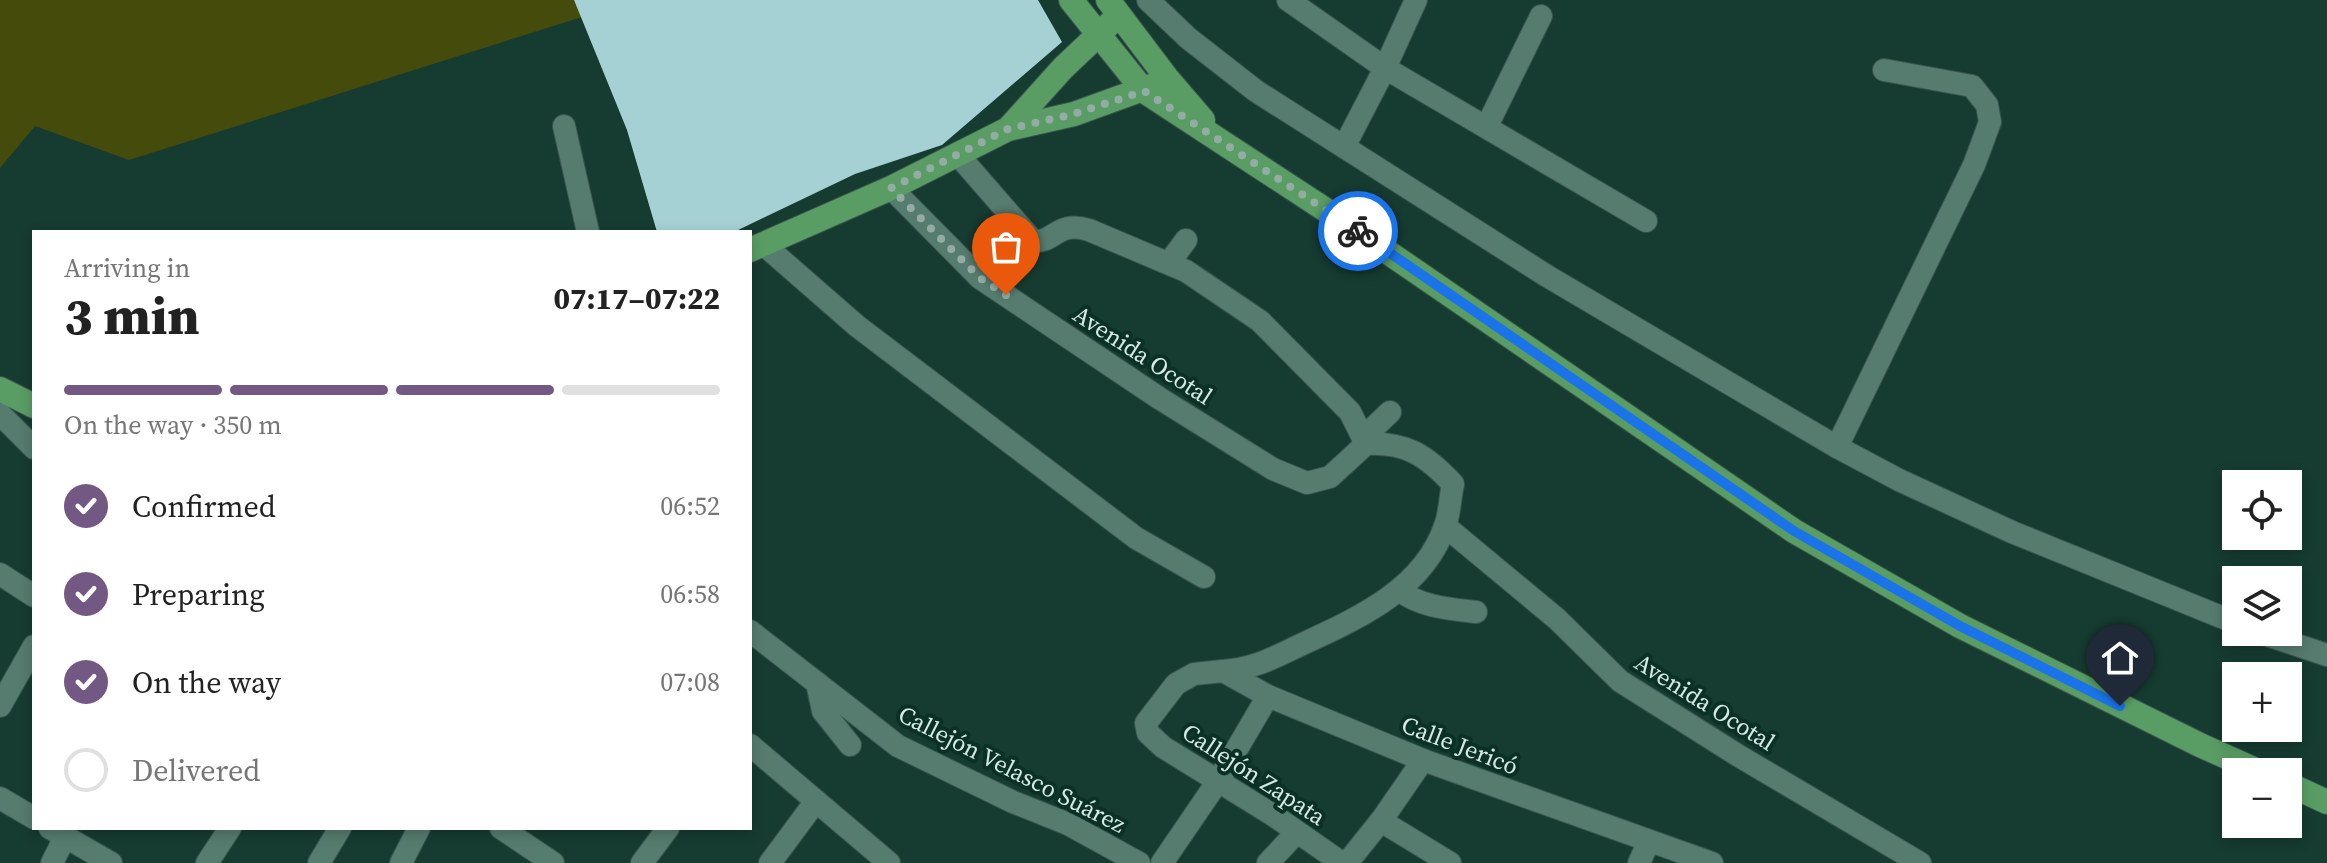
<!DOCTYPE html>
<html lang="en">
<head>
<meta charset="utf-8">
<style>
  :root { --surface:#fff; --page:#f2f2f2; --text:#222; --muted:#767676; --line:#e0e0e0; --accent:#735883 }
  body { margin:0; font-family:"Source Serif 4",serif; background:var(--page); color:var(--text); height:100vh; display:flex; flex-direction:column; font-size:30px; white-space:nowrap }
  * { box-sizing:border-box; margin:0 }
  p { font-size:26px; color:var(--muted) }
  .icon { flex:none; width:44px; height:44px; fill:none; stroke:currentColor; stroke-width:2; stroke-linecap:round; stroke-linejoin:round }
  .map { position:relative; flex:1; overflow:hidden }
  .drawer { position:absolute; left:32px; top:230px; width:720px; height:600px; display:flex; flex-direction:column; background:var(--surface); border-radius:0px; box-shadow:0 4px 12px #0003 }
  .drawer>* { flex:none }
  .controls { position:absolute; left:2222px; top:470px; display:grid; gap:16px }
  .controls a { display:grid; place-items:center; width:80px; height:80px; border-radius:0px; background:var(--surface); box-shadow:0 4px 12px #0003; font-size:40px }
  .pin { position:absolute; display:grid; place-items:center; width:68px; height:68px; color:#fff; margin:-82px -34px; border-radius:50% 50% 50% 0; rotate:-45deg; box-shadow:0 0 8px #0007 }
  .pin .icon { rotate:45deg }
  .courier { position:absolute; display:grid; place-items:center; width:80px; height:80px; margin:-40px; border:6px solid #1a73e8; border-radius:50%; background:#fff; color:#222; box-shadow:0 2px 10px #0007 }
  .summary em { font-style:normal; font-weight:800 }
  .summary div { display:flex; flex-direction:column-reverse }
  .summary { display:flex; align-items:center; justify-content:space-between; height:136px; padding:0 32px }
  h1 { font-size:52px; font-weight:800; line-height:60px }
  .bar { display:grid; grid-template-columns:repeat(4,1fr); gap:12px 8px; align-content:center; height:96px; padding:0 32px }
  .bar i { height:10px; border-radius:6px; background:var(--line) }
  .bar .selected { background:var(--accent) }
  .bar p { grid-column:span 4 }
  ol { padding:0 32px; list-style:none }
  li { display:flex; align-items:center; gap:24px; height:88px }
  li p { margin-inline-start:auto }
  li .icon { padding:8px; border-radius:50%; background:var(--accent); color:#fff; stroke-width:4 }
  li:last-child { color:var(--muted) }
  li i { width:44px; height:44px; border:4px solid var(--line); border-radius:50% }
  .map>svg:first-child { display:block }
  .green { fill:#454c0b }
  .building { fill:#a5d1d4 }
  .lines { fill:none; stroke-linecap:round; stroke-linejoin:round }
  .minor-casing { stroke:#38564e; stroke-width:24 }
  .major-casing { stroke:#38564e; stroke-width:26 }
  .minor { stroke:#567c6f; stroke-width:22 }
  .major { stroke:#599d64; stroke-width:24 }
  .done { stroke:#93ada5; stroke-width:8; stroke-dasharray:0 14.4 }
  .route { stroke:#1a73e8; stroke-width:10 }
  .labels { text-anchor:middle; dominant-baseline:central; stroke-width:8; stroke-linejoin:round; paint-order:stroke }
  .street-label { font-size:24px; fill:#d6eae3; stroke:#0b3127 }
</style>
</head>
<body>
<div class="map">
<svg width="2327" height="863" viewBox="0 0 2327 863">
  <rect width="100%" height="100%" fill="#163b31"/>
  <polygon class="green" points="0,0 574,0 582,17 129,160 35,126 0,168"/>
  <polygon class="building" points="574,0 1038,0 1062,42 942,145 855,174 734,232 657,232 627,130"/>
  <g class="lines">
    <defs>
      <g id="minor">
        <polyline points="1148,0 1188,38 1256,91 1547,276 1837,447 1899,480 2012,532 2236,623"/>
        <polyline points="1288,0 1385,68 1646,221"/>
        <polyline points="564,126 588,232"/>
        <polyline points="1487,126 1541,16"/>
        <polyline points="1344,147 1385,68 1416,0"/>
        <path d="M959 156 1033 241C1055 243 1057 220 1089 230L1186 271 1260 321 1350 412 1366 444"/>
        <polyline points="891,188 980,278 1159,398 1273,469 1307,483 1330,477 1366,444"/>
        <polyline points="763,244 857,326 1136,538 1204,577"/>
        <polyline points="1169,263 1186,240"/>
        <polyline points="0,414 34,448"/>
        <polyline points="1363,438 1390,412"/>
        <polyline points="1837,447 1974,165 1990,122 1987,105 1972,86 1884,70"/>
        <polyline points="1445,526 1557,619 1620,681 1739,756 1920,863"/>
        <polyline points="0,574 34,596"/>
        <path d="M1399 590C1420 607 1450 609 1476 612"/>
        <polyline points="750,631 898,746 1013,802 1068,824 1139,863"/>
        <polyline points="2258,632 2327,655"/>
        <path d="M1223 671C1259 668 1278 655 1309 641 1363 616 1424 587 1445 526 1450 513 1450 497 1453 484 1426 455 1406 442 1366 444"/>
        <polyline points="817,683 823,711 850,745"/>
        <polyline points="0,706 34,646"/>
        <polyline points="750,745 889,863"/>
        <polyline points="0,798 34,818"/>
        <polyline points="1381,821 1450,863"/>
        <polyline points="50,828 111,863"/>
        <polyline points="501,828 553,863"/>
        <polyline points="52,863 65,837"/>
        <polyline points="207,863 230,828"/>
        <polyline points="319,863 340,828"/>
        <polyline points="401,863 419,828"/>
        <polyline points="642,863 668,828"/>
        <polyline points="770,863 816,801"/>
        <polyline points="1162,863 1218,781 1268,696"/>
        <polyline points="1268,863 1297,832"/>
        <polyline points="1342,863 1273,815 1163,747 1148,733 1146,723 1176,684 1194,674 1223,671 1268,696 1423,760 1712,863"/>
        <polyline points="1347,863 1383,818 1423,760"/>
        <polyline points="1639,863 1649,841"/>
      </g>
      <g id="major">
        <polyline points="1071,0 1144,91 1341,220 1794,531 1960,626 2200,745 2260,772"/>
        <polyline points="1108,0 1167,78 1203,120"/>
        <polyline points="1008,129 1074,114 1154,85"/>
        <polyline points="750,250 891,188 1008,129 1063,68 1119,15"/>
        <polyline points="0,389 34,406"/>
        <polyline points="2288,784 2327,802"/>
      </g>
    </defs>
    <use href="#minor" class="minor-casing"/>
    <use href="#major" class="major-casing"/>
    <use href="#minor" class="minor"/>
    <use href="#major" class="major"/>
  </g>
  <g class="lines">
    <polyline class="done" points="1006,295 980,278 891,188 1008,129 1074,114 1144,91 1358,231"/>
    <polyline class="route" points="1358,231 1794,531 1960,626 2120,706"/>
  </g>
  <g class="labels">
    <g class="street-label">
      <text transform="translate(1143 355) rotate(33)">Avenida Ocotal</text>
      <text transform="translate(1705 702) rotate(32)">Avenida Ocotal</text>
      <text transform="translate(1460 745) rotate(21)">Calle Jericó</text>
      <text transform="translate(1012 769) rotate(27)">Callejón Velasco Suárez</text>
      <text transform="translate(1254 774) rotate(33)">Callejón Zapata</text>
    </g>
  </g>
</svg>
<div class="controls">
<a><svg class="icon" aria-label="locate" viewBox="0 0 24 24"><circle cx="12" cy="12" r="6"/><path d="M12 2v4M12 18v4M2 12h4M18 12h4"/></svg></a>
<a><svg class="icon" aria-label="layers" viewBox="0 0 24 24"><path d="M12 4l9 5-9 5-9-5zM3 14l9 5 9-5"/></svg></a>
<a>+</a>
<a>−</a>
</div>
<div class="pin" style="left:1006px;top:295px;background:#ea580c"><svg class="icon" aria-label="bag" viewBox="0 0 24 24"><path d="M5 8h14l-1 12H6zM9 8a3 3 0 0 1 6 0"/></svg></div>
<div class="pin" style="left:2120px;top:706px;background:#1f2937"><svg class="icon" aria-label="home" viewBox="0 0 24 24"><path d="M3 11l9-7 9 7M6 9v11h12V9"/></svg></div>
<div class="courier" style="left:1358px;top:231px"><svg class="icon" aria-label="bike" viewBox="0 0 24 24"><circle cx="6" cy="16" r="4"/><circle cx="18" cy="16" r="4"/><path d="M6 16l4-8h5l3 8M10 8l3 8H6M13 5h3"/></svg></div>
<section class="drawer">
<div class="summary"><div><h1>3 min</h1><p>Arriving in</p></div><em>07:17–07:22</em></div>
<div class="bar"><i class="selected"></i><i class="selected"></i><i class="selected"></i><i></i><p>On the way · 350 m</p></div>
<ol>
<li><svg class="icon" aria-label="check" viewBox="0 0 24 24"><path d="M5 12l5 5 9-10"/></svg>Confirmed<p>06:52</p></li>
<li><svg class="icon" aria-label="check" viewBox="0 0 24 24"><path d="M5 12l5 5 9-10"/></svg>Preparing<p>06:58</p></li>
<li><svg class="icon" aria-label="check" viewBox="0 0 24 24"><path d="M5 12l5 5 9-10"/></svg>On the way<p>07:08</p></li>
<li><i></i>Delivered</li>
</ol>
</section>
</div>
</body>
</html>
